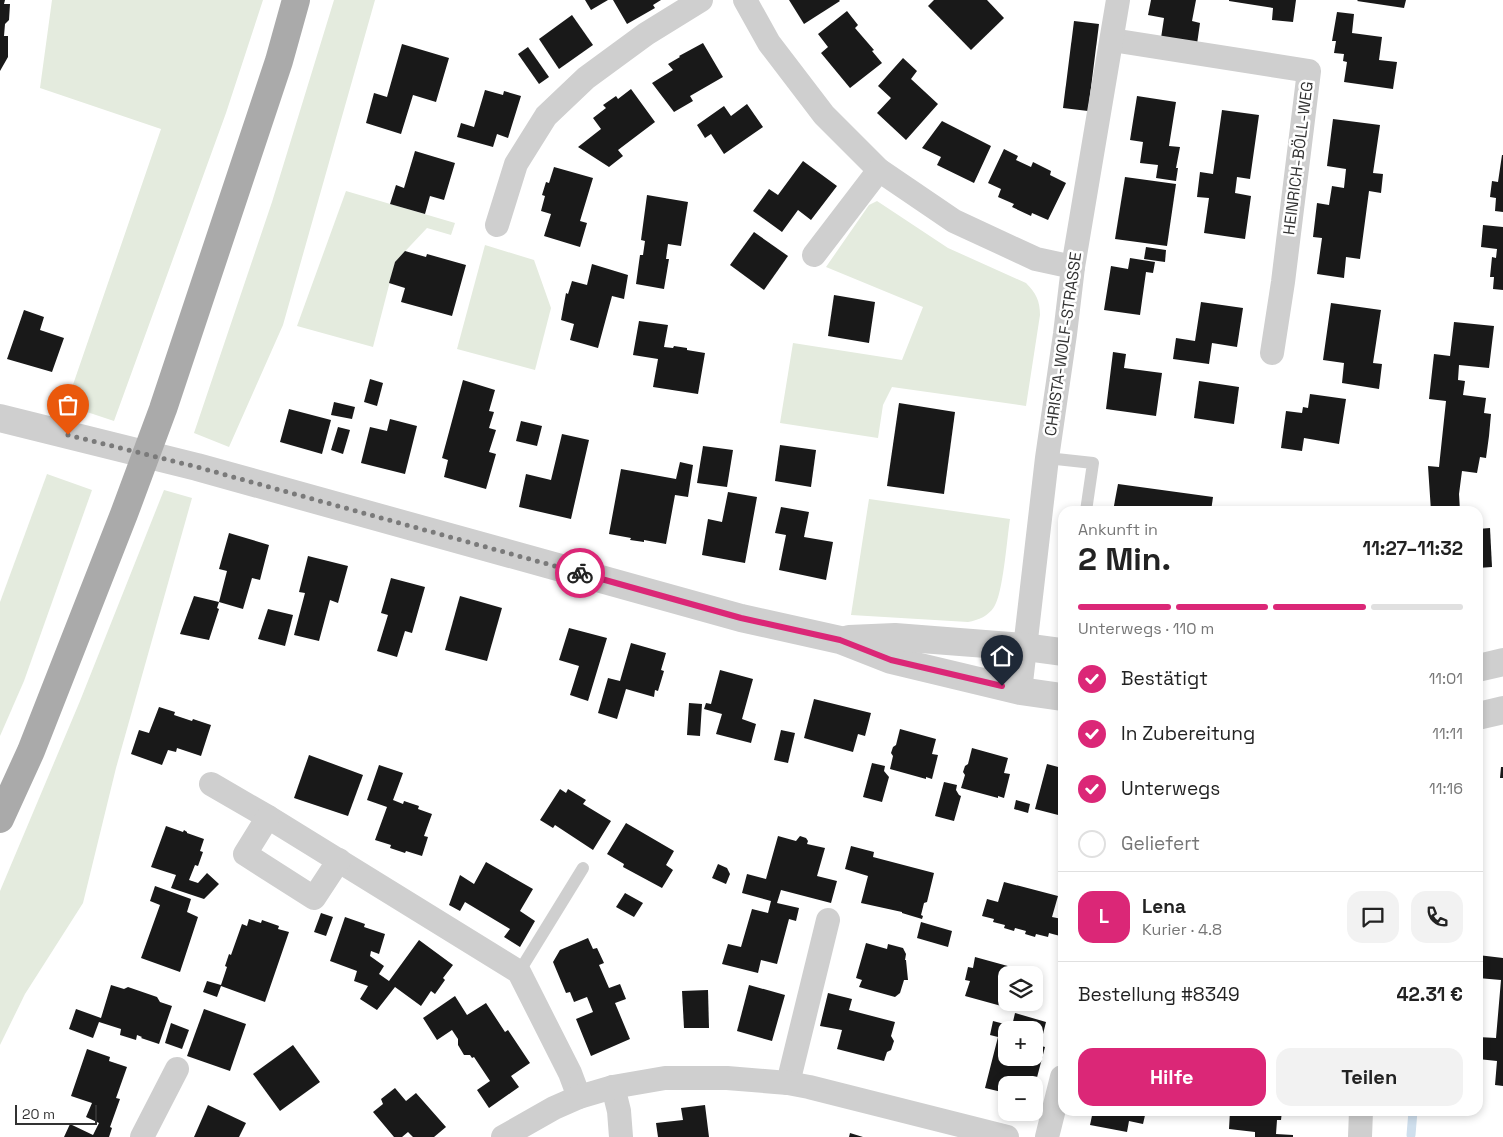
<!DOCTYPE html>
<html lang="de">
<head>
<meta charset="utf-8">
<style>
  :root { --surface:#fff; --page:#f2f2f2; --text:#222; --muted:#767676; --line:#e0e0e0; --accent:#db2777 }
  body { margin:0; font-family:"Space Grotesk",sans-serif; background:var(--page); color:var(--text); height:100vh; display:flex; flex-direction:column; font-size:19px; white-space:nowrap }
  * { box-sizing:border-box; margin:0 }
  p { font-size:16px; color:var(--muted) }
  .icon { flex:none; width:28px; height:28px; fill:none; stroke:currentColor; stroke-width:2; stroke-linecap:round; stroke-linejoin:round }
  .map { position:relative; flex:1; overflow:hidden }
  .drawer { position:absolute; left:1058px; top:506px; width:425px; height:610px; display:flex; flex-direction:column; background:var(--surface); border-radius:15px; box-shadow:0 2px 8px #0003 }
  .drawer>* { flex:none }
  .buttons { position:absolute; left:998px; top:966px; display:grid; gap:10px }
  .buttons a { display:grid; place-items:center; width:45px; height:45px; border-radius:10px; background:var(--surface); box-shadow:0 2px 8px #0003; font-size:25px }
  .scale { position:absolute; left:15px; bottom:12px; width:82px; box-sizing:border-box; padding-left:5px; border:2px solid #323232; border-top:0; font-size:14px; line-height:18px; white-space:nowrap; color:#323232; -webkit-text-stroke:4px #fff; paint-order:stroke }
  .pin { position:absolute; display:grid; place-items:center; width:42px; height:42px; color:#fff; margin:-51px -21px; border-radius:50% 50% 50% 0; rotate:-45deg; box-shadow:0 0 5px #0007 }
  .pin .icon { rotate:45deg }
  .courier { position:absolute; display:grid; place-items:center; width:50px; height:50px; margin:-25px; border:4px solid #db2777; border-radius:50%; background:#fff; color:#222; box-shadow:0 1px 6px #0007 }
  .summary em { font-style:normal; font-weight:700 }
  .summary div { display:flex; flex-direction:column-reverse }
  .summary { display:flex; align-items:center; justify-content:space-between; height:85px; padding:0 20px }
  h1 { font-size:32px; font-weight:700; line-height:38px }
  .bar { display:grid; grid-template-columns:repeat(4,1fr); gap:8px 5px; align-content:center; height:60px; padding:0 20px }
  .bar i { height:6px; border-radius:4px; background:var(--line) }
  .bar .current { background:var(--accent) }
  .bar p { grid-column:span 4 }
  .line { display:flex; align-items:center; gap:12px; padding:0 20px; border-top:1px solid var(--line) }
  .line div { flex:1 }
  .round { display:grid; place-items:center; flex:none; width:52px; height:52px; border-radius:15px; background:var(--page) }
  ol { padding:0 20px; list-style:none }
  li { display:flex; align-items:center; gap:15px; height:55px }
  li p { margin-inline-start:auto }
  li .icon { padding:5px; border-radius:50%; background:var(--accent); color:#fff; stroke-width:4 }
  li:last-child { color:var(--muted) }
  li i { width:28px; height:28px; border:2px solid var(--line); border-radius:50% }
  .cta { display:flex; gap:10px; margin-top:auto; padding:10px 20px }
  .cta a { flex:1; height:58px; border-radius:15px; background:var(--accent); color:#fff; font-size:20px; font-weight:700; line-height:58px; text-align:center }
  .cta a+a { background:var(--page); color:var(--text) }
  .map>svg:first-child { display:block }
  .green { fill:#e4ebde }
  .lines { fill:none; stroke-linecap:round; stroke-linejoin:round }
  .stream { stroke:#cfdfed; stroke-width:9 }
  .building { fill:#191919 }
  .service { stroke:#cfcfcf; stroke-width:12 }
  .minor { stroke:#cfcfcf; stroke-width:24 }
  .tertiary { stroke:#cfcfcf; stroke-width:28 }
  .primary { stroke:#aaa; stroke-width:28 }
  .done { stroke:#7a7a7a; stroke-width:5; stroke-dasharray:0 9 }
  .route { stroke:#db2777; stroke-width:6 }
  .labels { text-anchor:middle; dominant-baseline:central; stroke-width:5; stroke-linejoin:round; paint-order:stroke }
  .street-label { font-size:16px; fill:#323232; stroke:#fff }
</style>
</head>
<body>
<div class="map">
<svg width="1503" height="1137" viewBox="0 0 1503 1137">
  <rect width="100%" height="100%" fill="#fff"/>
  <g class="green">
    <polygon points="52,0 263,0 226,113 114,421 66,405 161,129 40,88"/>
    <polygon points="334,0 375,0 283,325 229,447 194,433 272,202"/>
    <polygon points="346,191 455,223 451,235 427,228 395,262 373,347 297,326"/>
    <path d="M877 201 948 248 1026 283C1036 293 1040 301 1040 315L1026 406 892 387 883 405 878 438 780 423 793 343 902 360 923 307 826 267 869 205Z"/>
    <polygon points="485,245 534,260 551,308 535,370 457,349"/>
    <polygon points="47,474 92,490 24,681 0,736 0,602"/>
    <polygon points="164,490 192,498 116,768 83,903 25,994 0,1045 0,891 80,701"/>
    <path d="M869 499 1010 519C1007 538 1003 594 994 607 988 616 979 620 968 622L851 615Z"/>
  </g>
  <g class="lines">
    <polyline class="stream" points="1411,1135 1413,1111"/>
  </g>
  <g class="building">
    <polygon points="0,0 5,0 4,4 10,4 9,20 5,24 4,36 8,36 8,57 0,71"/>
    <polygon points="585,0 608,0 591,10"/>
    <polygon points="613,0 661,0 653,5 655,8 627,24"/>
    <polygon points="789,0 839,0 840,1 804,24"/>
    <polygon points="934,0 987,0 1004,18 971,50 928,6"/>
    <polygon points="1151,0 1196,0 1192,21 1200,23 1197,44 1161,38 1164,18 1148,15"/>
    <polygon points="1229,0 1296,0 1293,22 1272,20 1273,8 1229,1"/>
    <polygon points="1358,0 1406,0 1404,8 1357,1"/>
    <polygon points="847,11 858,25 855,28 874,50 872,51 882,63 850,88 821,53 828,47 818,34"/>
    <polygon points="1337,12 1354,14 1352,33 1382,37 1379,60 1397,62 1393,89 1344,82 1347,62 1343,61 1344,54 1334,53 1336,41 1332,41"/>
    <polygon points="572,15 593,45 559,69 539,39"/>
    <polygon points="1074,21 1099,24 1088,111 1063,108"/>
    <polygon points="703,43 723,77 690,96 693,101 674,112 652,83 673,70 668,64 680,57 679,56"/>
    <polygon points="402,44 449,58 436,102 413,95 401,134 366,123 374,93 387,97"/>
    <polygon points="528,47 549,77 539,84 518,54"/>
    <polygon points="903,58 917,71 911,79 938,104 906,140 877,113 891,98 878,86"/>
    <polygon points="631,89 655,122 618,150 623,156 609,167 578,147 601,129 593,118 606,108 603,105 616,96 618,99"/>
    <polygon points="485,90 503,95 504,91 521,96 508,138 497,134 493,147 457,137 461,123 474,127"/>
    <polygon points="1137,96 1176,102 1169,146 1180,147 1176,168 1178,168 1176,181 1156,178 1158,165 1140,163 1143,142 1130,140"/>
    <polygon points="747,104 763,127 724,154 711,134 705,138 697,125 724,106 731,116"/>
    <polygon points="1222,110 1259,115 1250,179 1237,177 1235,193 1251,196 1245,239 1204,233 1209,198 1197,197 1200,172 1213,174"/>
    <polygon points="1333,119 1380,125 1373,173 1383,174 1381,193 1369,191 1360,259 1346,257 1344,278 1317,274 1322,238 1313,237 1317,203 1329,205 1332,186 1344,188 1346,169 1327,166"/>
    <polygon points="942,121 991,146 974,183 937,165 941,157 922,148"/>
    <polygon points="1004,149 1018,156 1016,160 1031,167 1033,162 1051,171 1050,175 1066,183 1048,220 1032,213 1031,216 1012,207 1014,204 998,197 1001,189 988,183"/>
    <polygon points="415,151 455,163 444,200 430,196 425,214 390,204 396,185 404,188"/>
    <polygon points="1502,155 1503,155 1503,212 1495,211 1496,198 1490,197 1492,181 1498,182"/>
    <polygon points="803,161 837,186 811,220 798,210 782,232 753,211 769,189 778,195"/>
    <polygon points="554,167 593,178 580,221 587,223 580,247 544,236 551,214 541,211 545,196 542,195 546,182 549,183"/>
    <polygon points="1125,177 1176,184 1167,246 1115,239"/>
    <polygon points="647,195 688,202 681,246 668,244 666,259 669,259 664,289 636,284 640,255 643,255 645,241 641,240"/>
    <polygon points="1483,225 1503,227 1503,290 1493,289 1494,277 1490,277 1492,257 1496,258 1497,249 1481,247"/>
    <polygon points="754,232 788,256 764,290 730,265"/>
    <polygon points="1146,247 1166,250 1165,262 1144,259"/>
    <polygon points="405,251 426,257 427,254 466,265 452,316 401,302 405,288 389,283 395,262"/>
    <polygon points="1130,258 1155,262 1153,273 1146,272 1140,315 1104,310 1111,266 1128,269"/>
    <polygon points="592,264 628,275 624,299 612,296 598,348 570,340 574,324 561,320 566,293 568,294 572,281 587,285"/>
    <polygon points="834,295 875,302 869,343 828,336"/>
    <polygon points="1201,302 1243,308 1237,347 1212,343 1209,364 1173,359 1176,338 1195,341"/>
    <polygon points="1331,303 1381,310 1373,363 1382,364 1379,389 1342,383 1344,363 1323,360"/>
    <polygon points="24,310 44,317 40,330 64,338 52,372 7,359"/>
    <polygon points="639,321 668,325 664,347 673,348 674,346 687,348 687,350 705,353 698,394 653,387 658,359 633,355"/>
    <polygon points="1454,322 1494,326 1489,368 1459,365 1458,380 1465,381 1463,395 1486,398 1484,413 1491,414 1489,436 1486,458 1480,457 1477,473 1462,471 1459,494 1460,511 1431,511 1428,466 1439,467 1446,401 1429,399 1434,354 1450,356"/>
    <polygon points="1113,352 1126,354 1124,368 1162,373 1156,416 1106,409"/>
    <polygon points="370,379 383,383 377,406 364,402"/>
    <polygon points="463,380 495,390 489,411 494,412 489,428 496,430 489,452 496,454 486,489 444,477 448,460 442,458"/>
    <polygon points="1199,381 1239,387 1234,424 1194,418"/>
    <polygon points="1310,394 1346,399 1339,444 1304,438 1302,451 1281,448 1286,411 1302,413 1303,407 1308,408"/>
    <polygon points="334,402 355,407 352,419 331,415"/>
    <polygon points="899,403 955,412 944,494 887,486"/>
    <polygon points="289,409 331,420 322,454 280,442"/>
    <polygon points="390,419 417,426 405,474 361,463 370,427 387,431"/>
    <polygon points="521,421 542,426 537,446 516,441"/>
    <polygon points="338,427 350,430 343,454 331,450"/>
    <polygon points="562,434 589,440 571,519 519,507 526,474 551,480"/>
    <polygon points="780,445 816,450 811,487 775,481"/>
    <polygon points="703,446 733,450 727,487 697,483"/>
    <polygon points="680,462 693,465 688,497 675,495 666,544 644,540 644,542 630,540 631,538 609,534 621,469 676,479"/>
    <polygon points="1118,484 1213,497 1211,511 1113,511"/>
    <polygon points="728,492 757,497 745,563 702,555 708,519 722,522"/>
    <polygon points="781,507 809,512 804,537 833,542 826,580 779,570 786,535 775,533"/>
    <polygon points="1490,528 1492,567 1478,568 1478,529"/>
    <polygon points="229,533 269,545 260,580 252,578 243,609 219,602 227,571 219,569"/>
    <polygon points="308,556 348,566 338,603 330,600 319,641 294,635 305,593 299,592"/>
    <polygon points="391,578 425,587 412,633 405,631 397,657 377,651 388,615 381,613"/>
    <polygon points="194,596 219,602 217,608 219,609 209,640 180,634"/>
    <polygon points="460,596 502,608 487,661 445,650"/>
    <polygon points="268,609 293,615 285,646 258,639"/>
    <polygon points="569,628 607,638 588,701 570,695 579,666 559,660"/>
    <polygon points="631,643 666,653 661,670 664,671 658,691 655,690 654,697 626,689 617,719 598,713 608,678 620,681"/>
    <polygon points="720,670 753,679 742,719 756,724 751,743 716,734 722,714 704,709 706,703 711,704"/>
    <polygon points="814,699 871,713 865,736 858,734 853,752 804,738"/>
    <polygon points="689,703 702,704 700,736 687,735"/>
    <polygon points="159,707 175,712 174,715 192,721 193,719 211,725 201,756 177,748 176,752 168,750 162,765 131,754 139,730 149,733"/>
    <polygon points="900,729 936,739 932,754 938,755 932,779 926,777 926,779 890,769 893,756 891,753 893,747 896,745"/>
    <polygon points="781,730 795,733 788,763 774,760"/>
    <polygon points="972,748 1008,758 1004,773 1010,774 1004,798 998,796 998,798 961,788 965,775 963,772 965,766 968,764"/>
    <polygon points="309,755 363,775 348,816 294,798"/>
    <polygon points="872,763 885,766 884,771 889,777 882,802 863,797"/>
    <polygon points="1047,764 1062,768 1062,816 1035,809"/>
    <polygon points="379,765 403,773 393,800 403,804 404,801 419,806 418,809 432,814 424,836 428,837 422,856 406,851 405,853 390,848 391,845 375,840 387,807 367,800"/>
    <polygon points="1501,767 1503,767 1503,778 1500,778"/>
    <polygon points="944,782 957,785 956,790 959,795 961,796 954,821 935,816"/>
    <polygon points="560,789 566,793 568,789 586,800 583,804 611,821 593,850 555,825 553,828 540,820"/>
    <polygon points="1016,800 1030,804 1028,813 1014,809"/>
    <polygon points="626,823 674,851 666,865 673,870 662,888 623,867 624,864 607,854"/>
    <polygon points="166,826 183,832 184,830 187,832 187,833 204,839 200,851 203,852 198,866 195,865 189,880 198,883 207,873 219,884 204,899 171,888 176,875 151,867"/>
    <polygon points="778,836 796,841 800,836 806,838 808,841 807,844 825,848 817,876 837,881 831,903 781,890 777,903 799,908 796,921 789,919 777,964 761,960 758,973 722,964 728,944 741,947 752,909 768,913 771,901 742,893 747,874 766,879"/>
    <polygon points="851,846 874,852 873,857 934,873 927,902 924,903 921,915 923,916 922,919 902,913 902,912 861,903 868,876 845,869"/>
    <polygon points="486,862 533,889 520,911 535,921 520,947 504,937 510,929 465,902 460,911 449,905 460,875 474,884"/>
    <polygon points="718,864 727,868 730,874 726,884 712,878"/>
    <polygon points="1004,882 1058,896 1052,917 1062,919 1062,926 1060,936 1049,933 1048,937 1036,934 1035,937 1025,934 1026,931 1015,928 1014,931 1004,928 1005,925 993,922 994,919 982,916 987,899 998,902"/>
    <polygon points="155,886 191,899 187,912 198,917 180,972 141,958 160,905 150,901"/>
    <polygon points="625,893 643,903 634,917 616,907"/>
    <polygon points="321,913 333,917 326,936 314,932"/>
    <polygon points="345,917 365,924 364,927 385,934 379,954 371,951 370,956 384,966 379,974 389,981 419,940 453,965 443,978 445,980 435,994 431,991 421,1006 395,987 377,1010 360,999 368,986 354,981 357,971 330,961"/>
    <polygon points="249,919 261,923 262,920 279,926 278,929 289,932 265,1002 221,986 217,997 203,992 207,981 221,985 227,967 225,966 229,954 231,955 242,924 247,926"/>
    <polygon points="921,922 952,931 948,947 917,938"/>
    <polygon points="588,938 593,949 597,948 604,963 599,965 609,988 620,984 626,999 615,1003 630,1039 591,1056 576,1019 593,1012 587,997 574,1002 570,992 566,993 553,962 560,950"/>
    <polygon points="866,943 887,949 888,944 903,948 906,954 905,960 906,960 908,980 904,980 900,993 895,997 859,987 862,980 856,978"/>
    <polygon points="1478,955 1503,958 1503,1086 1495,1085 1497,1061 1478,1059 1478,1037 1496,1038 1501,980 1478,978"/>
    <polygon points="975,957 1015,968 1013,975 1006,975 1005,1007 965,996 970,981 965,980 968,967 973,968"/>
    <polygon points="111,985 124,989 128,987 157,997 160,1002 172,1006 159,1044 141,1038 142,1037 137,1035 136,1040 120,1035 121,1029 99,1022 93,1038 69,1029 76,1009 101,1018"/>
    <polygon points="749,985 785,995 772,1041 737,1031"/>
    <polygon points="708,990 709,1028 684,1028 682,991"/>
    <polygon points="828,993 852,999 849,1010 895,1022 891,1036 894,1041 891,1050 887,1052 884,1061 837,1049 842,1030 820,1026"/>
    <polygon points="455,996 467,1015 486,1003 505,1032 508,1030 530,1063 511,1076 519,1087 489,1108 477,1090 490,1081 474,1057 472,1058 470,1055 464,1055 458,1045 458,1039 452,1030 437,1040 423,1018"/>
    <polygon points="204,1009 246,1024 230,1071 187,1056"/>
    <polygon points="1015,1013 1046,1022 1043,1034 1034,1031 1034,1030 1020,1027 1020,1030 1006,1030 1006,1058 1034,1058 1034,1044 1045,1047 1035,1085 1006,1085 1006,1093 985,1088 998,1037 990,1035 993,1021 1012,1026"/>
    <polygon points="171,1023 189,1030 182,1049 165,1043"/>
    <polygon points="293,1045 320,1082 280,1111 253,1074"/>
    <polygon points="87,1049 110,1057 109,1061 127,1067 116,1098 120,1099 110,1127 112,1128 109,1137 64,1137 70,1124 93,1135 99,1123 86,1117 92,1103 71,1096"/>
    <polygon points="395,1088 406,1101 416,1093 446,1127 434,1137 413,1137 408,1132 402,1137 394,1137 373,1112 383,1104 381,1099"/>
    <polygon points="1034,1101 1039,1102 1036,1113 1034,1113"/>
    <polygon points="208,1105 246,1123 239,1137 194,1137"/>
    <polygon points="705,1105 709,1137 658,1137 656,1123 683,1120 681,1108"/>
    <polygon points="1093,1111 1146,1111 1143,1124 1129,1121 1127,1132 1090,1125"/>
    <polygon points="1230,1111 1282,1111 1281,1120 1277,1120 1276,1134 1293,1135 1293,1137 1255,1137 1255,1132 1229,1129"/>
    <polygon points="850,1133 863,1137 849,1137"/>
  </g>
  <g class="lines">
    <g class="service">
      <polyline points="1047,458 1093,463 1086,511"/>
      <polyline points="519,972 583,868"/>
    </g>
    <g class="minor">
      <polyline points="745,0 769,43 824,115 879,170 954,221 1036,259 1073,267"/>
      <polyline points="1112,40 1309,71 1283,282 1272,353"/>
      <polyline points="497,225 516,164 546,116 586,78 646,34 701,0"/>
      <polyline points="814,255 879,170"/>
      <polyline points="1020,691 1047,458 1065,334 1073,267 1118,0"/>
      <polyline points="211,784 268,817 519,972 570,1073 579,1097"/>
      <polyline points="268,817 245,854 314,898 339,860"/>
      <polyline points="788,1083 828,920"/>
      <polyline points="613,1087 619,1111 621,1137"/>
      <polyline points="142,1137 177,1069"/>
      <polyline points="503,1137 554,1108 579,1097 613,1087 665,1078 727,1078 788,1083 809,1087 1007,1137"/>
      <polyline points="1047,1137 1062,1077"/>
      <polyline points="1360,1137 1361,1111"/>
    </g>
    <g class="tertiary">
      <polyline points="0,418 197,467 741,618 840,640 891,660 1020,691 1062,697"/>
      <polyline points="849,639 895,637 1025,647 1062,652"/>
      <polyline points="1478,668 1503,662"/>
      <polyline points="1478,716 1503,710"/>
    </g>
    <polyline class="primary" points="0,819 31,751 124,514 163,409 279,61 296,0"/>
  </g>
  <g class="lines">
    <polyline class="done" points="68,435 197,467 580,573"/>
    <polyline class="route" points="580,573 741,618 840,640 891,660 1002,686"/>
  </g>
  <g class="labels">
    <g class="street-label">
      <text transform="translate(1298 158) rotate(-83)">HEINRICH-BÖLL-WEG</text>
      <text transform="translate(1063 344) rotate(-82)">CHRISTA-WOLF-STRASSE</text>
    </g>
  </g>
</svg>
<div class="buttons">
<a><svg class="icon" aria-label="layers" viewBox="0 0 24 24"><path d="M12 4l9 5-9 5-9-5zM3 14l9 5 9-5"/></svg></a>
<a>+</a>
<a>−</a>
</div>
<div class="scale">20 m</div>
<div class="pin" style="left:68px;top:435px;background:#ea580c"><svg class="icon" aria-label="bag" viewBox="0 0 24 24"><path d="M5 8h14l-1 12H6zM9 8a3 3 0 0 1 6 0"/></svg></div>
<div class="pin" style="left:1002px;top:686px;background:#1f2937"><svg class="icon" aria-label="home" viewBox="0 0 24 24"><path d="M3 11l9-7 9 7M6 9v11h12V9"/></svg></div>
<div class="courier" style="left:580px;top:573px"><svg class="icon" aria-label="bike" viewBox="0 0 24 24"><circle cx="6" cy="16" r="4"/><circle cx="18" cy="16" r="4"/><path d="M6 16l4-8h5l3 8M10 8l3 8H6M13 5h3"/></svg></div>
<section class="drawer">
<div class="summary"><div><h1>2 Min.</h1><p>Ankunft in</p></div><em>11:27–11:32</em></div>
<div class="bar"><i class="current"></i><i class="current"></i><i class="current"></i><i></i><p>Unterwegs · 110 m</p></div>
<ol>
<li><svg class="icon" aria-label="check" viewBox="0 0 24 24"><path d="M5 12l5 5 9-10"/></svg>Bestätigt<p>11:01</p></li>
<li><svg class="icon" aria-label="check" viewBox="0 0 24 24"><path d="M5 12l5 5 9-10"/></svg>In Zubereitung<p>11:11</p></li>
<li><svg class="icon" aria-label="check" viewBox="0 0 24 24"><path d="M5 12l5 5 9-10"/></svg>Unterwegs<p>11:16</p></li>
<li><i></i>Geliefert</li>
</ol>
<div class="line" style="height:90px"><b class="round" style="background:var(--accent);color:#fff">L</b><div><b>Lena</b><p>Kurier · 4.8</p></div><a class="round"><svg class="icon" aria-label="chat" viewBox="0 0 24 24"><path d="M4 5h16v11H9l-5 4z"/></svg></a><a class="round"><svg class="icon" aria-label="phone" viewBox="0 0 24 24"><path d="M5 4h4l2 5-3 2q2 4 5 5l2-3 5 2v4C11 20 4 13 5 4z"/></svg></a></div>
<div class="line" style="height:65px"><div>Bestellung #8349</div><b>42.31 €</b></div>
<div class="cta"><a>Hilfe</a><a>Teilen</a></div>
</section>
</div>
</body>
</html>
